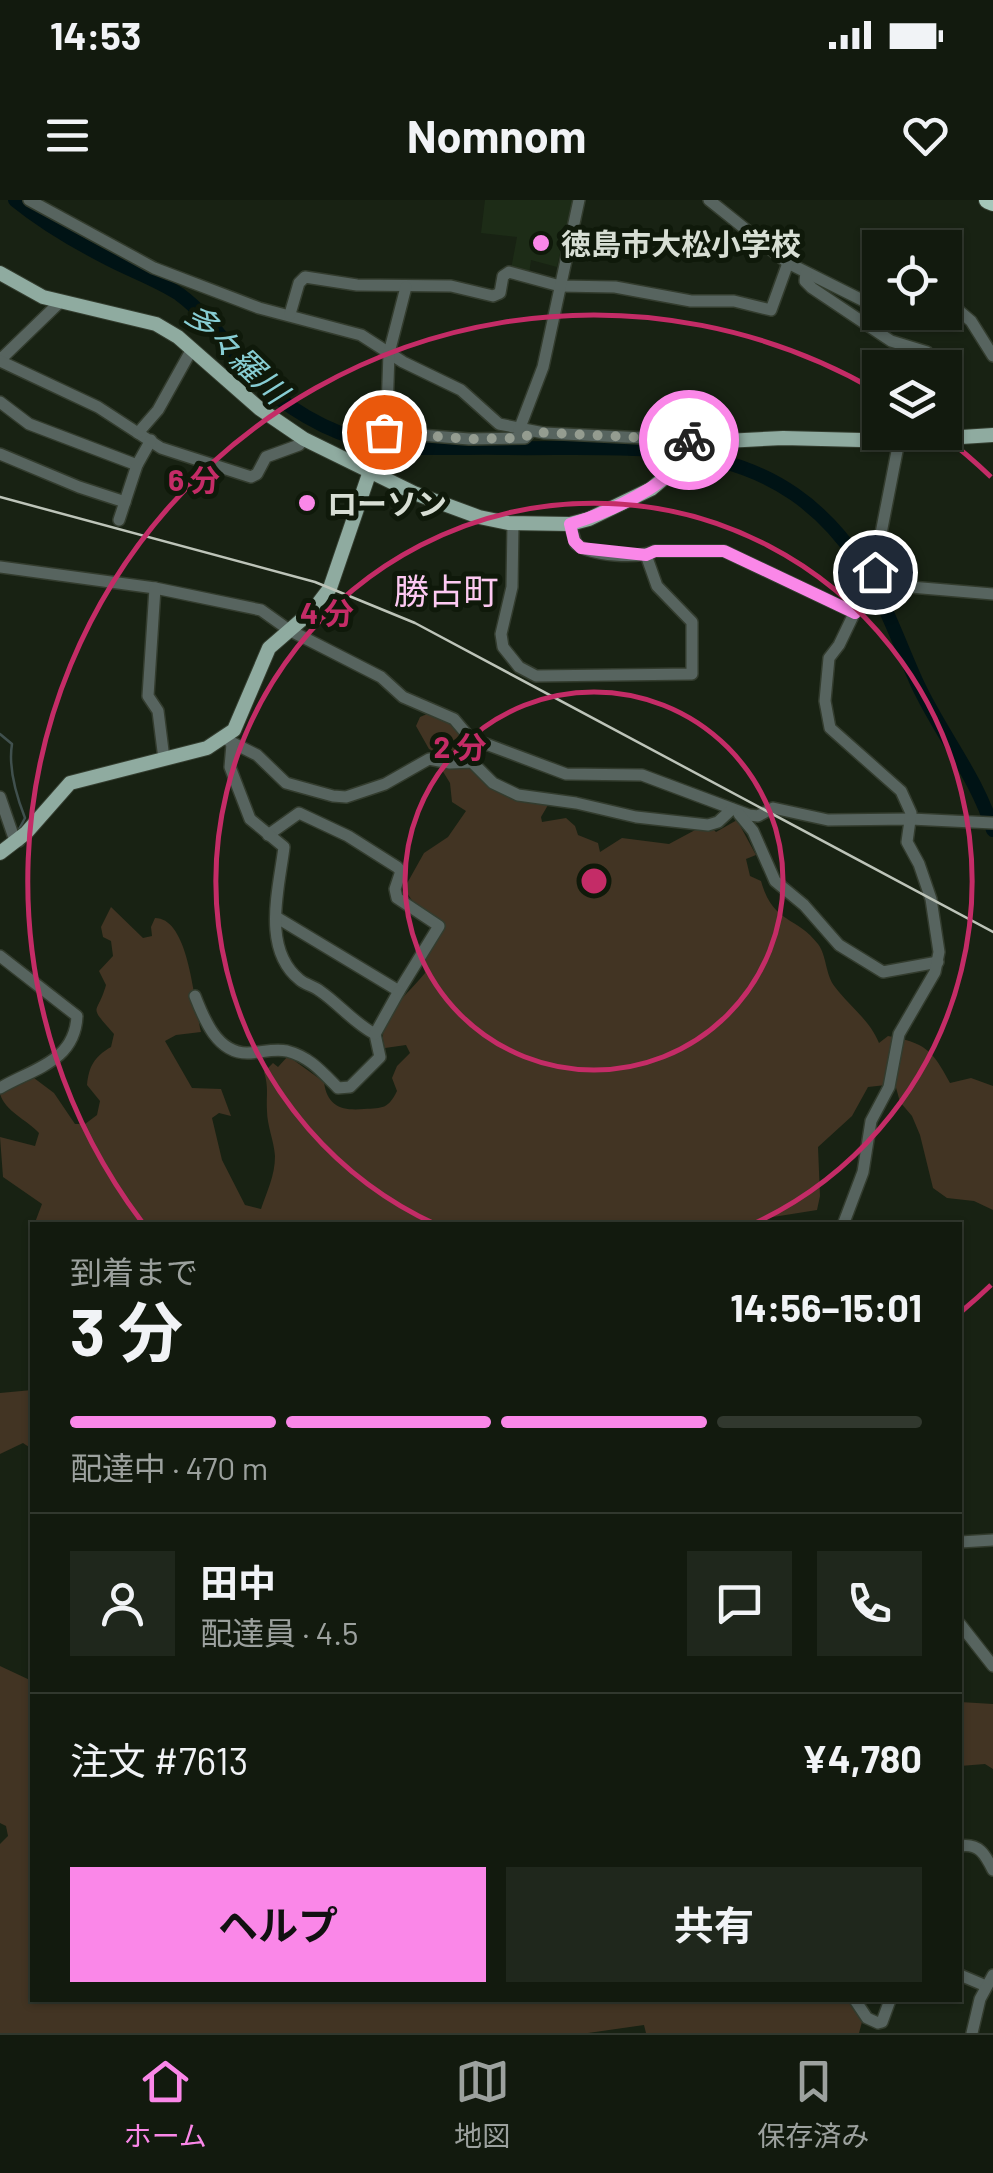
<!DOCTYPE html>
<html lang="ja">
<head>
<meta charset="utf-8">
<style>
  :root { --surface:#121a0e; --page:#1f271c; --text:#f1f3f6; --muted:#9ca19e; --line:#31382e; --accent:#fa87e8 }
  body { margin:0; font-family:Barlow,"Noto Sans JP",sans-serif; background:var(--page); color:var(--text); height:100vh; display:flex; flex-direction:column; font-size:38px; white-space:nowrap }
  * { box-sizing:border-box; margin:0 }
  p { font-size:32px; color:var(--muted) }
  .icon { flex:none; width:55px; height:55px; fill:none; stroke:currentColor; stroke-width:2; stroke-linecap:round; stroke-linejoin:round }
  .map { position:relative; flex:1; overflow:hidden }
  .sheet { position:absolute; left:30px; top:1022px; width:932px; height:780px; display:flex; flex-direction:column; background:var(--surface); border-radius:0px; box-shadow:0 2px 8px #0004,0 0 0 2px var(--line) }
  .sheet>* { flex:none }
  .tools { position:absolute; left:862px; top:30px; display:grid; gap:20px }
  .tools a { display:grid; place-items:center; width:100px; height:100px; border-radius:0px; background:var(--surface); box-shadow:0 2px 8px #0004,0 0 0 2px var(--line); font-size:50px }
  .pin { position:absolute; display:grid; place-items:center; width:85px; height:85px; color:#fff; margin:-42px; border:5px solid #fff; border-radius:50%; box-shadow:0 2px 10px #0007 }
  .courier { position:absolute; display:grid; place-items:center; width:100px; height:100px; margin:-50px; border:8px solid #fa87e8; border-radius:50%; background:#fff; color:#222; box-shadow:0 2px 12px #0007 }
  .head em { font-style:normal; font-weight:700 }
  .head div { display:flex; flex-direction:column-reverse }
  .head { display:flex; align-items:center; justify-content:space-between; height:170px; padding:0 40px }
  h1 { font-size:65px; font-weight:700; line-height:75px }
  .bar { display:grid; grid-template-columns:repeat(4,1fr); gap:15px 10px; align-content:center; height:120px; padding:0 40px }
  .bar i { height:12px; border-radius:8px; background:var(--line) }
  .bar .on { background:var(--accent) }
  .bar p { grid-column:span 4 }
  .line { display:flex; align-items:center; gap:25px; padding:0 40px; border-top:2px solid var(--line) }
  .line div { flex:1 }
  .round { display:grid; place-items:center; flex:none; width:105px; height:105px; border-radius:0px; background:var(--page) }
  .primary-button { display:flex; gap:20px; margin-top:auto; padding:20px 40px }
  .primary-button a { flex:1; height:115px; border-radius:0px; background:var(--accent); color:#111; font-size:40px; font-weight:700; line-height:115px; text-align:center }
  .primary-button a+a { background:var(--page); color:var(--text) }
  .status { display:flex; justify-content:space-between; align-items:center; height:70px; padding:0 50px; background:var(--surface); direction:ltr }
  .status svg { height:28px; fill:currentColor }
  header { display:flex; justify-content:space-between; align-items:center; height:130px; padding:0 40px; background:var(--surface); font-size:45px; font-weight:700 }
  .tabs { display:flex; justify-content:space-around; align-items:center; height:140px; border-top:2px solid var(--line); background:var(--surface); font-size:28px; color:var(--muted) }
  .tabs a { display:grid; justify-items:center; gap:5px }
  .tabs .on { color:var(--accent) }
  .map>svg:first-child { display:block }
  .built { fill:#1d2c17 }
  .green { fill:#423423 }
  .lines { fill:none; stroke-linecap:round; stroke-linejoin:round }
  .stream { stroke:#40504e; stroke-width:2.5 }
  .river { stroke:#001315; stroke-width:14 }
  .minor-casing { stroke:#333c2e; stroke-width:14 }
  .major-casing { stroke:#333c2e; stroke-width:16 }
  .highway-casing { stroke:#333c2e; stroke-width:20 }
  .minor { stroke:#57645f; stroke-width:11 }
  .major { stroke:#8faba0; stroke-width:14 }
  .highway { stroke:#a5c7ba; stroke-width:18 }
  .rail { stroke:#bdc4b9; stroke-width:2.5 }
  .done { stroke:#949c90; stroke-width:10; stroke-dasharray:0 18 }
  .route { stroke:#fa87e8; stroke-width:12 }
  .ring { fill:none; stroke:#c42c67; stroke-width:5 }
  .poi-dot { fill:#fa87e8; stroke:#0f190a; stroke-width:4 }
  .labels { text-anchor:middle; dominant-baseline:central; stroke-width:10; stroke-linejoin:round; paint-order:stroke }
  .poi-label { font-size:30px; font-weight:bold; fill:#d7ded4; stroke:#0f190a; text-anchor:start }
  .water-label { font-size:32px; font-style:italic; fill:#87cdd3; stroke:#0f190a }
  .quarter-label { font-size:35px; fill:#fdc9f2; stroke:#0f190a }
  .centre { fill:#c42c67; stroke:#0f190a; stroke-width:5 }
  .ring-label { font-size:30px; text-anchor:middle; font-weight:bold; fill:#c42c67; stroke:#0f190a; stroke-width:10; stroke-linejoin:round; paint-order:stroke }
</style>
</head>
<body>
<div class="status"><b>14:53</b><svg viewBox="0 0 49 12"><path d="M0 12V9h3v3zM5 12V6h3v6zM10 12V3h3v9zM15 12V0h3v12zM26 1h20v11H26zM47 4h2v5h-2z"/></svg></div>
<header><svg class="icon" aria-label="menu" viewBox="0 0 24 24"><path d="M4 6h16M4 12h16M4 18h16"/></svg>Nomnom<svg class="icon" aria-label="heart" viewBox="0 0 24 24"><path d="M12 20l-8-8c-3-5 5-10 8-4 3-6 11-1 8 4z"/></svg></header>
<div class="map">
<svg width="993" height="1833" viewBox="0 0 993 1833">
  <rect width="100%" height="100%" fill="#182213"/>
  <polygon class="built" points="485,0 576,0 566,48 561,49 557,67 531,60 529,75 511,69 517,37 481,33"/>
  <g class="green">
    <path d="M427 514 448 522 460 532 459 536 479 568 519 601 548 605 541 617 542 622 566 618 575 626 578 635 598 643 600 652 622 638 669 644 697 629 711 627 716 632 737 620 756 655 746 659 750 676 761 681C773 724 797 716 818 744 827 756 825 774 835 787 850 807 869 819 879 843L888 836C925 843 932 849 950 883L971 878 993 886V1010L974 1001 947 998 933 988 920 935 912 916 900 902 895 884 868 887 852 916 818 947 820 996 817 1010 761 1019 755 1025H34L42 1004 3 977 0 937 35 946 39 933C27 920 5 911 0 894L34 878 54 893 75 924H85L97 915 100 901 87 885C89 866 94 857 111 847L114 834C87 803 97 817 106 785L99 771 113 756 111 741 103 737 101 727 111 707 143 738 152 736 151 727 155 718C190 718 194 805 201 832L176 835 165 841 192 888 221 889 231 916 219 913 212 918 222 960 245 1005 261 1009C267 991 275 976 275 956 274 941 267 925 267 911 266 895 269 888 264 872L273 863 278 867 288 856 324 882C327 907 343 911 364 909 383 908 388 909 397 891L392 878 397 866 410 853 406 845 385 848C374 818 409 794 425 773L423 758 439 723C427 708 411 707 405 687L424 653 448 637 466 611 452 602 450 583 442 570 446 565V558L429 549 416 526 420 517Z"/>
    <polygon points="32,1190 32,1249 23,1243 0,1254 0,1193"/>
    <polygon points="0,1466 32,1481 32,1800 847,1800 862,1822 859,1833 646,1833 644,1825 588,1833 0,1833 0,1644 8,1636 6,1626 0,1623"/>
    <polygon points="960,1502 993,1504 993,1569 985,1564 960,1566"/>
  </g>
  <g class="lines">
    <path class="stream" d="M0 534 12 544C8 568 16 595 25 618L17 633"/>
    <path class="river" d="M15 0C42 22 74 41 105 57 129 70 156 79 179 94 209 116 226 145 250 172 282 206 327 233 373 243 414 251 460 247 502 248 640 250 770 230 858 360 884 398 898 441 917 483 940 533 977 577 993 630"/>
    <defs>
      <g id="minor">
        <polyline points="29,0 154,68 259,108 361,135 403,162 461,190 499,224 544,233 705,241 713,244"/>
        <polyline points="709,0 788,63 880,109"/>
        <polyline points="806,73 805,81 812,88 891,141 927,152 934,168"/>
        <polyline points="945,99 971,121 993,156"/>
        <polyline points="290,114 299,83 305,77 357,85 451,86 493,96 500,93 503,76 509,72 560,86 615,87 691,101 734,101 771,110 788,63"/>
        <polyline points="0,160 60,102"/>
        <polyline points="0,161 98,207 161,248 251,277 257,274 266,257 299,245 304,239"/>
        <polyline points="0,202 29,224 137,265"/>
        <polyline points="519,230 543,167 579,0"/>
        <polyline points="384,232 469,239 525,238 531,231"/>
        <polyline points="138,233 158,210 192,149"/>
        <polyline points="0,254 79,287 125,302"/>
        <polyline points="369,274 373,270 387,211 389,153 406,87"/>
        <polyline points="119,320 137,265 151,240"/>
        <polyline points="513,323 512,387 501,434 503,447 519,467 536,476 692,474 692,422 657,386 646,355"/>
        <path d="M570 324 576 344C592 356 637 359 655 351H724L855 413"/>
        <polyline points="0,367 155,388 261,410 289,430 381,477 403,497 454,519 470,538 566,574 642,575 749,615 758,616 773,608 828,620 911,619 993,623"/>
        <polyline points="878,381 887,385 993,394"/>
        <polyline points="155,388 148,496 158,511 164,559"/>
        <polyline points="229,541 257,555 286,583 333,596 346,597 385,584 429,559 450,563 472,562 493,583 518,595 576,603 636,617 708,625 718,622 732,609"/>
        <polyline points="0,597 13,635 19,641"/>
        <polyline points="739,614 753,631 775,681 804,705 839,745 883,772 938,762"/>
        <polyline points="268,635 299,613 348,636 397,667 401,671 395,689 397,698 439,726 399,791 276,717"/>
        <path d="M0 756 77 816C75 862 32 869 0 888"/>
        <path d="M195 796C204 819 217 853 247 853 261 853 273 848 287 851 310 857 322 872 338 888L350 887 380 857 375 834C355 824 339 804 320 791 314 786 306 785 300 780 261 749 279 689 284 647L250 619 230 567 232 544"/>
        <polyline points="375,834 399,791"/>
        <polyline points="843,1025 863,972 871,921 889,887 899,834 935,772 939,752 931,699 919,664 907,642 911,613 901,591 830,528 825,501 829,458 839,445 864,393 878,381 876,359 899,241"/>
        <polyline points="960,1342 993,1340"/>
        <polyline points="960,1424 993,1466"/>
        <path d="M960 1646C979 1643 985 1654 993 1670"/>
        <polyline points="960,1775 986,1786"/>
        <polyline points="855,1800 867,1818 878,1823 882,1822 890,1800"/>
        <polyline points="972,1833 980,1799 993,1775"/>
      </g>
      <g id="major">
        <polyline points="0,73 43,97 156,124 178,137 260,209 304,239 414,293 479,317 508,323 570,324 589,319 651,289 686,260 713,244 725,241 783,238 899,241 993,235"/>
        <polyline points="0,653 26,633 70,583 207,548 234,530 269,448 314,409 330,388 369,274"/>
      </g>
      <polyline id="highway" points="988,0 993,2"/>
    </defs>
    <use href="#minor" class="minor-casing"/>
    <use href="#major" class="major-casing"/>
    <use href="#highway" class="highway-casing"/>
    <use href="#minor" class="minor"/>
    <use href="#major" class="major"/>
    <use href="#highway" class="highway"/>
    <polyline class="rail" points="0,297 315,382 415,423 993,732"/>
  </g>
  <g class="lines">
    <polyline class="done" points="384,232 469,239 524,238 532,232 689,240"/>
    <path class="route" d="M689 240 713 244C689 256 672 275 649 289 625 304 597 316 570 324L574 341 581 348 646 355 655 351H724L855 413 864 393 878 381 875 372"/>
  </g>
  <g class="ring">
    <circle cx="594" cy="681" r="189"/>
    <path d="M437 1025A378 378 0 1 1 751 1025"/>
    <path d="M991 1085A566 566 0 0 1 962 1111M142 1022A566 566 0 0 1 877 191M942 235A566 566 0 0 1 991 277"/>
  </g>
  <g class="poi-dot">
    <circle cx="541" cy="43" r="10"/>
    <circle cx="307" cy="303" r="10"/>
  </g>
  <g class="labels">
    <g class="poi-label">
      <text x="561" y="43">徳島市大松小学校</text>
      <text x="327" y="303">ローソン</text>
    </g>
    <g class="water-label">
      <text transform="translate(237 152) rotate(44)">多々羅川</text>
    </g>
    <g class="quarter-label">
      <text x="446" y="390">勝占町</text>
    </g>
  </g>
  <circle cx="594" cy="681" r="15" class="centre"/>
  <g class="ring-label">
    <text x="194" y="291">6 分</text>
    <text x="327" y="424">4 分</text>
    <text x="460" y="558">2 分</text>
  </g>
</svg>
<div class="tools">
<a><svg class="icon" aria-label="locate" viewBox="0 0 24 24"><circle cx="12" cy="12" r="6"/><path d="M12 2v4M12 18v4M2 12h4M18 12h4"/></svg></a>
<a><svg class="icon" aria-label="layers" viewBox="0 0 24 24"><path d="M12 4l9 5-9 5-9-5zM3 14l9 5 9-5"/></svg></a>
</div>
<div class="pin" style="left:384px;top:232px;background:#ea580c"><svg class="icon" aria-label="bag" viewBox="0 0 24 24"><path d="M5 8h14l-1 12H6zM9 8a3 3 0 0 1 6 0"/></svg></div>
<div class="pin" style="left:875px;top:372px;background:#1f2937"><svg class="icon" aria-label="home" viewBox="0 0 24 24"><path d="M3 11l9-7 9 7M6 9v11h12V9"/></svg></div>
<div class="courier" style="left:689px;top:240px"><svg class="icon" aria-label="bike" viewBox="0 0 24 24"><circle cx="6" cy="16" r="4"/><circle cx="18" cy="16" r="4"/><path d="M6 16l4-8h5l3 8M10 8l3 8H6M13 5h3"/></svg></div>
<section class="sheet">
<div class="head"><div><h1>3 分</h1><p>到着まで</p></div><em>14:56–15:01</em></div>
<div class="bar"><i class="on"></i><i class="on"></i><i class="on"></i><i></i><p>配達中 · 470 m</p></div>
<div class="line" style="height:180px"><a class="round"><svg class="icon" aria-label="person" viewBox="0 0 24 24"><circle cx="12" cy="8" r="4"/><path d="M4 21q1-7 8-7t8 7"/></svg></a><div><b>田中</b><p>配達員 · 4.5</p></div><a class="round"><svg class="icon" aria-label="chat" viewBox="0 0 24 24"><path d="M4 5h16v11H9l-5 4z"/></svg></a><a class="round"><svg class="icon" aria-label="phone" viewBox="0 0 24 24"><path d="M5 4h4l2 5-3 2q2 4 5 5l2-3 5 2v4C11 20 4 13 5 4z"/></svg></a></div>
<div class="line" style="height:130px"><div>注文 #7613</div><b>¥4,780</b></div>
<div class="primary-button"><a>ヘルプ</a><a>共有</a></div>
</section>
</div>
<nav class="tabs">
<a class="on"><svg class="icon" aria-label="home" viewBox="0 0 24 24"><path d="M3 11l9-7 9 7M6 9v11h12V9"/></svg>ホーム</a>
<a><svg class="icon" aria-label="map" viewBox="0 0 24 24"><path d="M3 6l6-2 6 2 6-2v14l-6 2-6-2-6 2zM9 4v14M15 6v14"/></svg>地図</a>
<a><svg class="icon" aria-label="saved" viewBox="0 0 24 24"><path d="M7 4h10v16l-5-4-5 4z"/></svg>保存済み</a>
</nav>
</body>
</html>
